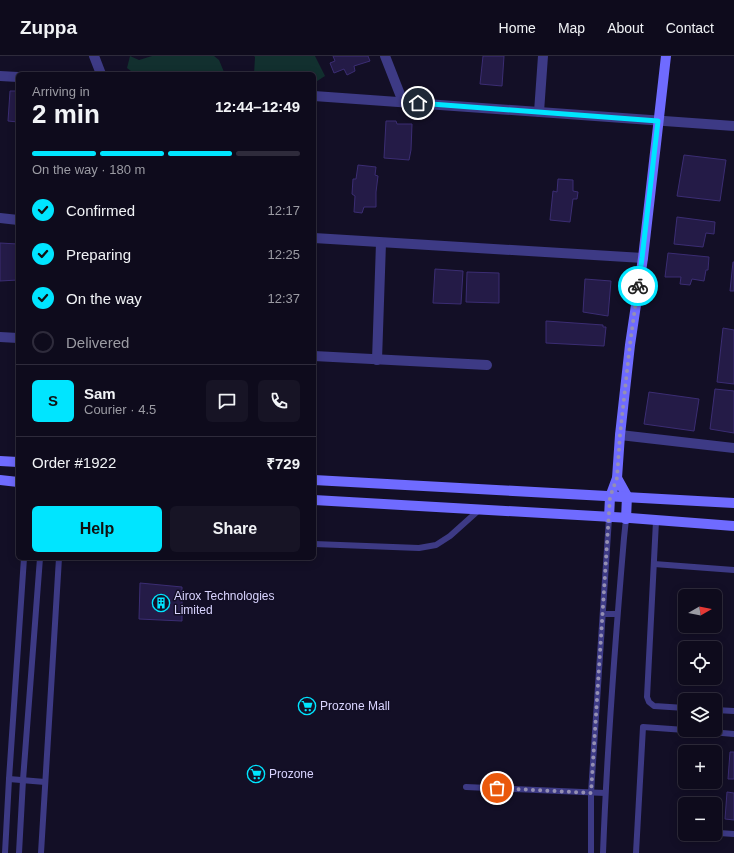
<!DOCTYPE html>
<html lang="en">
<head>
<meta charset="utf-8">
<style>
  :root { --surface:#0e0b1c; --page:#171425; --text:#f1f3f6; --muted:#9b9ba3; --line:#2e2b3b; --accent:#00e5ff }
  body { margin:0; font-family:Helvetica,sans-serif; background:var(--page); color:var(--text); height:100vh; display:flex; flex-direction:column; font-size:15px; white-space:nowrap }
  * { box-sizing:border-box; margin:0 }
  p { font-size:13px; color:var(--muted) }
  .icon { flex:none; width:22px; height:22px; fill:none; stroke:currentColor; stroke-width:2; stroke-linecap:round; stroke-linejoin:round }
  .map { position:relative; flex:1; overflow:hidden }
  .sheet { position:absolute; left:16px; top:16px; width:300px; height:488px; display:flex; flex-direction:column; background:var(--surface); border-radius:6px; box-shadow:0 2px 10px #0003,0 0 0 1px var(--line) }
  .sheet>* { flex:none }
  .needle { width:26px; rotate:81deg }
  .tools { position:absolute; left:678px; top:533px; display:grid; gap:8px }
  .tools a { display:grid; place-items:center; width:44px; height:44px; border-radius:6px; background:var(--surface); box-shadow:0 2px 10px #0003,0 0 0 1px var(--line); font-size:20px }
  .pin { position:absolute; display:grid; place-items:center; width:34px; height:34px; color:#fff; margin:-17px; border:2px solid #fff; border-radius:50%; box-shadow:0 1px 4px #0007 }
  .courier { position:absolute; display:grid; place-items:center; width:40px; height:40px; margin:-20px; border:3px solid #00e5ff; border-radius:50%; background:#fff; color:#222; box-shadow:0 1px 5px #0007 }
  .overview em { font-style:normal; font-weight:600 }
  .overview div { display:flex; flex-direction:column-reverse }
  .overview { display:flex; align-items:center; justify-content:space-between; height:68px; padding:0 16px }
  h1 { font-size:26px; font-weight:600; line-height:30px }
  .bar { display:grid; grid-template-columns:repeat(4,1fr); gap:6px 4px; align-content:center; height:48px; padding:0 16px }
  .bar i { height:5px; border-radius:3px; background:var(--line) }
  .bar .selected { background:var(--accent) }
  .bar p { grid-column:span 4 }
  .line { display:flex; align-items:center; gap:10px; padding:0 16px; border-top:1px solid var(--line) }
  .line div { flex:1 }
  .round { display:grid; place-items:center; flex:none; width:42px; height:42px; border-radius:6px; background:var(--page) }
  ol { padding:0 16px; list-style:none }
  li { display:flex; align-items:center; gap:12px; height:44px }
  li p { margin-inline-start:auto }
  li .icon { padding:4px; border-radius:50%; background:var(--accent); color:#111; stroke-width:4 }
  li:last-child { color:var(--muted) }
  li i { width:22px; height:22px; border:2px solid var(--line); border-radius:50% }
  .action { display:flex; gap:8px; margin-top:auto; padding:8px 16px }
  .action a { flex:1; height:46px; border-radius:6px; background:var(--accent); color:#111; font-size:16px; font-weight:600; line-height:46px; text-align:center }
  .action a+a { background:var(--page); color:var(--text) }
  header { display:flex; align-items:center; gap:24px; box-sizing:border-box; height:56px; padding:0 20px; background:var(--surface); border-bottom:1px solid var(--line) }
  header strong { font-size:19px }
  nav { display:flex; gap:22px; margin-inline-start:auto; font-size:14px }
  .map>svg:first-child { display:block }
  .green { fill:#12302f }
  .building { fill:#241b47; stroke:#3b2d73 }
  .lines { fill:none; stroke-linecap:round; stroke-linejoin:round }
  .lane { stroke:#3d3a85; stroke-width:6 }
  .street { stroke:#3d3a85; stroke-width:10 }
  .secondary { stroke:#6f6bff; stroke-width:10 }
  .done { stroke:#948fb3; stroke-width:4; stroke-dasharray:0 7.2 }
  .route { stroke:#00e5ff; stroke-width:5 }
  .labels { text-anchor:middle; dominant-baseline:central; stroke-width:3; stroke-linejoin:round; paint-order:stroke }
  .poi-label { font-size:12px; fill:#d9d4ff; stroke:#130f26; text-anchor:start }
</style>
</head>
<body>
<header>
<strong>Zuppa</strong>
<nav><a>Home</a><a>Map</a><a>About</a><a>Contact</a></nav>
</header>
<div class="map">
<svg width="734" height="797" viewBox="0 0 734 797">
  <rect width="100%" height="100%" fill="#130f26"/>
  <g class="green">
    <polygon points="130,0 139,4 152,0 214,0 219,4 224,16 221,18 135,18 127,12"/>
    <polygon points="254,0 315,0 325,20 314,27 314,18 254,18 255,1"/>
  </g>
  <g class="building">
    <polygon points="333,0 368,0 370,5 354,10 355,15 347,19 344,13 334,17 330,7 335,5"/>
    <polygon points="483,0 504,0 502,30 480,28"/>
    <polygon points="10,35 18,35 18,66 8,65"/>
    <polygon points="386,65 396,65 397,68 412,68 411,94 409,104 384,102"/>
    <polygon points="684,99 726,104 720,145 677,140"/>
    <polygon points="358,109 376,111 375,119 378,120 376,136 376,151 364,151 362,157 354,156 355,140 352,138 353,123 356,123"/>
    <polygon points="558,123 573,124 573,135 578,136 577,143 573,143 570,166 550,164 553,135 557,136"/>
    <polygon points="677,161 715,166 714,178 706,177 703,191 674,188"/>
    <polygon points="0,187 18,188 18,224 0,225"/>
    <polygon points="668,197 709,201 708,214 706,214 704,225 692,223 690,229 680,228 681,221 665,221"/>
    <polygon points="733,206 734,206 734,235 730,235"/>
    <polygon points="435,213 463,215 461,248 433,247"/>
    <polygon points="467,216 499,217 499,247 466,246"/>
    <polygon points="585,223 611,225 608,260 583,256"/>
    <polygon points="546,265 603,269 603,271 606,271 604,290 546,287"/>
    <polygon points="723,272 734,274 734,328 717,326"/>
    <polygon points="715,333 734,335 734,377 710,373"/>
    <polygon points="649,336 699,343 694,375 644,368"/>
    <polygon points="140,527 182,531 182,565 139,563"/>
    <polygon points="730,696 734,696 734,723 728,723"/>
    <polygon points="727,736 734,737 734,764 725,763"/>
  </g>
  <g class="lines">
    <g class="lane">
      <polyline points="656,465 647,641 649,646 654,650 685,652"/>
      <polyline points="314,488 419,492 436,489 450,480 479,454"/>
      <polyline points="654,508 734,514"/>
      <polyline points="603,558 617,558"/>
      <polyline points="715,654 734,655"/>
      <polyline points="687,674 734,678"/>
      <polyline points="9,723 45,726"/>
      <polyline points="466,731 605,737"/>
      <polyline points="719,777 734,778"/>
      <polyline points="5,797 9,723 24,502"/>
      <polyline points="19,797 23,724 40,502"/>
      <polyline points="41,797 59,502"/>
      <polyline points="591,797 591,737 609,462"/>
      <path d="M603 797C607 692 615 587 624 482L626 463"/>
      <polyline points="636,797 643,671 685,674"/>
    </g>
    <g class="street">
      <polyline points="94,0 101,18"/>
      <polyline points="385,0 403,46"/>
      <polyline points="0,20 18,21"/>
      <polyline points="314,40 734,70"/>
      <polyline points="539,56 543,0"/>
      <polyline points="0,162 18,164"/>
      <polyline points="314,182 643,202"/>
      <polyline points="0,281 18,282"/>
      <polyline points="314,300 487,309"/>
      <polyline points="377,304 381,187"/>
      <polyline points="620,379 734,392"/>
    </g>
    <g class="secondary">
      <polyline points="0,405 18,406"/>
      <polyline points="617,422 627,440 626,463"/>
      <polyline points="0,424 18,426"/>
      <polyline points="314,424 734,447"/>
      <polyline points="314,444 630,462 734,470"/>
      <polyline points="609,462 610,441 617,422 620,379 630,289 643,202 666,0"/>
    </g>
  </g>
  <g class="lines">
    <polyline class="done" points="497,732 591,737 610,441 617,422 620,379 630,288 638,230"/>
    <polyline class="route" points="418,47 658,65 642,202 638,230"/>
  </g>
  <defs>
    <symbol id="building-ring" viewBox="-11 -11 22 22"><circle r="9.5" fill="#130f26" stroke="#00e5ff" stroke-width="1.5"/><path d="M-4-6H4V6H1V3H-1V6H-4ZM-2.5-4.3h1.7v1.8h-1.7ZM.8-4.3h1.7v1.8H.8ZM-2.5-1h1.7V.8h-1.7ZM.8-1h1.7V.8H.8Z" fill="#00e5ff"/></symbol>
    <symbol id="supermarket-ring" viewBox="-11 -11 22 22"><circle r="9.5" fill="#130f26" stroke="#00e5ff" stroke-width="1.5"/><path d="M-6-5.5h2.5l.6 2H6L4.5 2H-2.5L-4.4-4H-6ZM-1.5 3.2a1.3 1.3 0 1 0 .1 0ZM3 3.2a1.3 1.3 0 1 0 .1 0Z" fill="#00e5ff"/></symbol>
  </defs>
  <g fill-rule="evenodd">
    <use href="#building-ring" x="151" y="537" width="20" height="20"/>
    <use href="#supermarket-ring" x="297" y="640" width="20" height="20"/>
    <use href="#supermarket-ring" x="246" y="708" width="20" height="20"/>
  </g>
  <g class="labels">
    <g class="poi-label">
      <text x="174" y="540">Airox Technologies<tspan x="174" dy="14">Limited</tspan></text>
      <text x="320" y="650">Prozone Mall</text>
      <text x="269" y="718">Prozone</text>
    </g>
  </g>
</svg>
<div class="tools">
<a><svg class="needle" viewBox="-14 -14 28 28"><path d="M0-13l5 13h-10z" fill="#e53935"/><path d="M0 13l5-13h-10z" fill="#9b9ba3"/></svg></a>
<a><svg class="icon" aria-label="locate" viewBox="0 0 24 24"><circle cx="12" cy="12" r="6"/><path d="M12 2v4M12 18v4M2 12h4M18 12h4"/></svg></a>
<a><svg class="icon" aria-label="layers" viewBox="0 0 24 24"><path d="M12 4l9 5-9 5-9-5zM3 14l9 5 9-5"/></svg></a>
<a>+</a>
<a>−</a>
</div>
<div class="pin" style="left:497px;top:732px;background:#ea580c"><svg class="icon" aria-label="bag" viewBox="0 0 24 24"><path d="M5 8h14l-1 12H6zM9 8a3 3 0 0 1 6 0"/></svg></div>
<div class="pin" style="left:418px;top:47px;background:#1f2937"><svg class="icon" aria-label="home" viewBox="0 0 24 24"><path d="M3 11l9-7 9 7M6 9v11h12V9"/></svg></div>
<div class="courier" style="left:638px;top:230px"><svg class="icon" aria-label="bike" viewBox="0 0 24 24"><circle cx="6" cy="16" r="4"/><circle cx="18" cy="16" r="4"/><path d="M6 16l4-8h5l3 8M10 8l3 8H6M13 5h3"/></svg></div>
<section class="sheet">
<div class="overview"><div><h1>2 min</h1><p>Arriving in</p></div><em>12:44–12:49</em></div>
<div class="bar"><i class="selected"></i><i class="selected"></i><i class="selected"></i><i></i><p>On the way · 180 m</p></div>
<ol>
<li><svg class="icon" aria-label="check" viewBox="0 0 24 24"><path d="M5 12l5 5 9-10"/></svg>Confirmed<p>12:17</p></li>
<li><svg class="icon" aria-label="check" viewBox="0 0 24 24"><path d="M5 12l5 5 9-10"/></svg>Preparing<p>12:25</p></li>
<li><svg class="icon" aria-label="check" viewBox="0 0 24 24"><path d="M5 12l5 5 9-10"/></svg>On the way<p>12:37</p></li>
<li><i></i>Delivered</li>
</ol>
<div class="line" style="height:72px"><b class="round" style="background:var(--accent);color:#111">S</b><div><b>Sam</b><p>Courier · 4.5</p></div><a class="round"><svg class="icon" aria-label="chat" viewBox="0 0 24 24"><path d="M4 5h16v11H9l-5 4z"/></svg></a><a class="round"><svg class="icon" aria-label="phone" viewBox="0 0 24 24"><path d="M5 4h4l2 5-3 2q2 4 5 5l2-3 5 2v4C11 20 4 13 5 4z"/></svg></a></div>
<div class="line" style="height:52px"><div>Order #1922</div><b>₹729</b></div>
<div class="action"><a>Help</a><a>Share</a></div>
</section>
</div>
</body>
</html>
